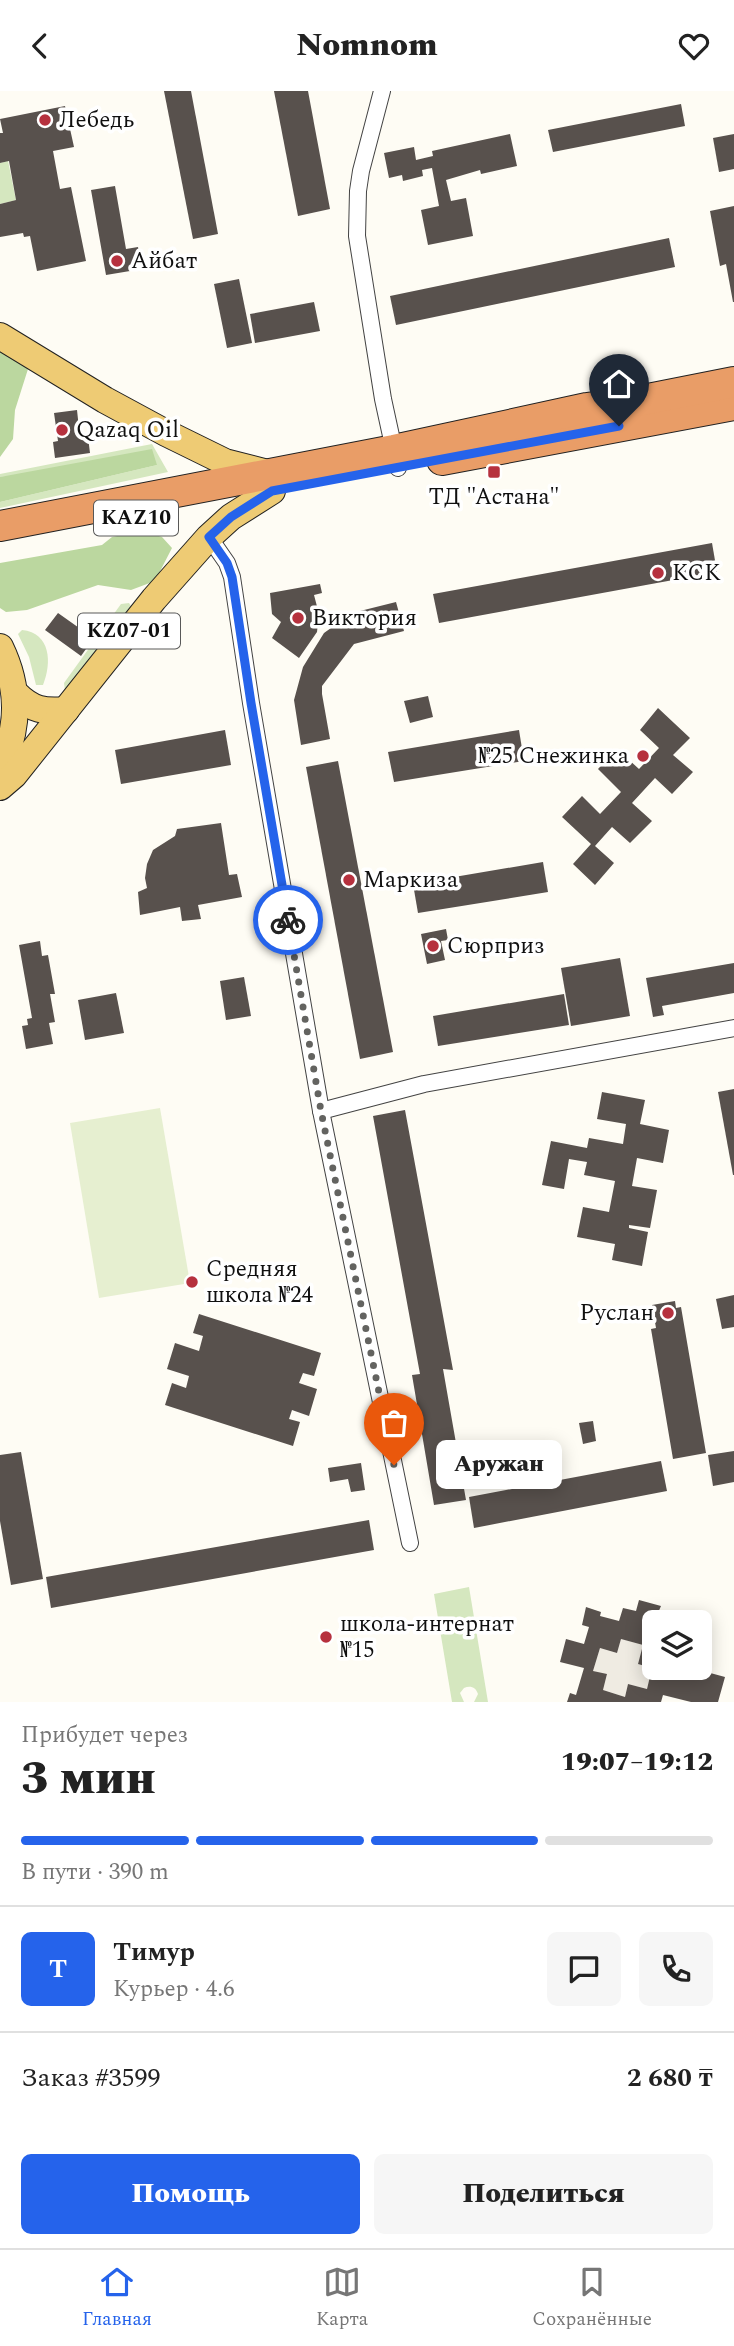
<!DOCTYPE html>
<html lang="ru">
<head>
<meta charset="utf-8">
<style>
  :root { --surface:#fff; --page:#f6f6f6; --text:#222; --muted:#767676; --line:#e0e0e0; --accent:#2563eb }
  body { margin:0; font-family:Spectral,serif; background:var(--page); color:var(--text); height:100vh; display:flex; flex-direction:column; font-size:26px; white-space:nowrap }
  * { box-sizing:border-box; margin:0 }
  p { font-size:23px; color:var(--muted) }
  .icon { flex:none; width:38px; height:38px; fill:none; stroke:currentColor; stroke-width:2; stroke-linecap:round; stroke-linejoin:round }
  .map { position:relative; height:1611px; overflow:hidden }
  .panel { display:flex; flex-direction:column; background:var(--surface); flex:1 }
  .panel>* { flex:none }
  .fabs { position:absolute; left:642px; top:1519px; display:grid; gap:14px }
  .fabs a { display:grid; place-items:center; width:70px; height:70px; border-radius:10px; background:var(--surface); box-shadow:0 4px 18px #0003; font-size:35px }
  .pin { position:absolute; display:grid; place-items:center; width:60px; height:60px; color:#fff; margin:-72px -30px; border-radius:50% 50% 50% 0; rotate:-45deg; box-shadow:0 0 7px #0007 }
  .pin .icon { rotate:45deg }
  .courier { position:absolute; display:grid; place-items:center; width:70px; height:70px; margin:-35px; border:5px solid #2563eb; border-radius:50%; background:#fff; color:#222; box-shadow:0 2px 9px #0007 }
  .bubble { position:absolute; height:49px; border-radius:10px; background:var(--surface); box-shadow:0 4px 18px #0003; font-size:23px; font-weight:800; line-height:49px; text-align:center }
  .head em { font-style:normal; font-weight:800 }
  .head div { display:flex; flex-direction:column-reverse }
  .head { display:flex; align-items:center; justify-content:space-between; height:119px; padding:0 21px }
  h1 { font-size:46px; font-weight:800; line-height:52px }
  .bar { display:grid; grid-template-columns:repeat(4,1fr); gap:10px 7px; align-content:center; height:84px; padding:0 21px }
  .bar i { height:9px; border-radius:5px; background:var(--line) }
  .bar .current { background:var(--accent) }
  .bar p { grid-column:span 4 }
  .line { display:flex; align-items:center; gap:18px; padding:0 21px; border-top:2px solid var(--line) }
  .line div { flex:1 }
  .round { display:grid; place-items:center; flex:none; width:74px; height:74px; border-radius:10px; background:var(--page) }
  .cta { display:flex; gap:14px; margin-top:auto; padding:14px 21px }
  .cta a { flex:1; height:80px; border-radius:10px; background:var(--accent); color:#fff; font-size:28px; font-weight:800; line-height:80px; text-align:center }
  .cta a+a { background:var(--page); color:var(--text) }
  header { display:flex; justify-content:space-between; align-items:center; height:91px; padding:0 21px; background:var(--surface); font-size:32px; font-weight:800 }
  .tabs { display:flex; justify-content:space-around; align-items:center; height:98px; border-top:2px solid var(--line); background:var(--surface); font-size:19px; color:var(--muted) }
  .tabs a { display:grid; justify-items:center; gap:4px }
  .tabs .current { color:var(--accent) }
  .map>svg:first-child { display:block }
  .green { fill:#d5e7bf }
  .forest { fill:#bbd79f }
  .pitch { fill:#e6efd0 }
  .plaza { fill:#efebe2 }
  .building { fill:#58514d; fill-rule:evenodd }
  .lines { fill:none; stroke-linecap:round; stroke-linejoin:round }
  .street-casing { stroke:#434343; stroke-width:18 }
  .primary-casing { stroke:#212121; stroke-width:28 }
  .highway-casing { stroke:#212121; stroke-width:32 }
  .street { stroke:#fff; stroke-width:16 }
  .primary { stroke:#eecb74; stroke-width:26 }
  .highway { stroke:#e99d67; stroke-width:30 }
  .done { stroke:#636360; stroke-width:7; stroke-dasharray:0 12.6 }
  .route { stroke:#2563eb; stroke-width:9 }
  .poi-dot { fill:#b6313e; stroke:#fff; stroke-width:2.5 }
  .labels { text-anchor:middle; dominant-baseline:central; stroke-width:7; stroke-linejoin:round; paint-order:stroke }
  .shield { fill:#fff; stroke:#585858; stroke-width:2 }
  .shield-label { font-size:21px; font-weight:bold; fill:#101010 }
  .poi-label { font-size:23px; fill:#101010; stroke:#fff; text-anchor:start }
</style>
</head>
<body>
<header><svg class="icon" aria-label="back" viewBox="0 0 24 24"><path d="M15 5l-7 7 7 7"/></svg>Nomnom<svg class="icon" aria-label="heart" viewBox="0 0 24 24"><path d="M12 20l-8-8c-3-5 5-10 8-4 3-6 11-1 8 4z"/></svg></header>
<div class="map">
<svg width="734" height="1611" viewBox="0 0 734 1611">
  <rect width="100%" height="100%" fill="#fefcf4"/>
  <g class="green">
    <polygon points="8,70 16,109 0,113 0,72"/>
    <polygon points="152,353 168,381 0,417 0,411 157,374 0,386 0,383"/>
    <polygon points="129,512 132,517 65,600 64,592 121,513"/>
    <path d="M22 539C51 542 52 572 43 594H36L29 566 18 543Z"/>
    <path d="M469 1496 488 1611H474L478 1603C476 1596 470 1594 464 1597L460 1602 464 1611H452L434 1503Z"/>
  </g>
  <g class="forest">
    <polygon points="0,258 18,264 28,278 15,319 13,348 0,366"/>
    <polygon points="152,358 157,374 0,411 0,386"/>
    <polygon points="143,440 162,446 172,457 155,490 131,499 98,494 27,519 6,521 0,517 0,472 102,454 112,446"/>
  </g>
  <polygon class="pitch" points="160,1017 190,1192 99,1207 70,1032"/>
  <polygon class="plaza" points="621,1548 643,1554 638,1573 652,1577 647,1598 628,1593 625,1606 603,1599 607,1584 593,1580 600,1557 617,1562"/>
  <g class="building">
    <polygon points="164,0 191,0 218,143 193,148"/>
    <polygon points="274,0 308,0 330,118 298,125"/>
    <polygon points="681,13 685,35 553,61 548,39"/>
    <polygon points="65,15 74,56 53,60 60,98 71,96 86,170 37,180 30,145 24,146 23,142 0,146 0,113 16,109 9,70 0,72 0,42 3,42 0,28"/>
    <polygon points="510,43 517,75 481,83 480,79 446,89 451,110 466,107 473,145 428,154 421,119 439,115 432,77 422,79 423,85 403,90 402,84 389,87 384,62 414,56 416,69 433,65 432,60"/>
    <polygon points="734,43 734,78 719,81 713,47"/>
    <polygon points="115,95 126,158 138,156 142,178 106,184 91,99"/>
    <polygon points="734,115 734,211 733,211 726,173 720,175 710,120"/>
    <polygon points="669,147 675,176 396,234 390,205"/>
    <polygon points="239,188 252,252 227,257 214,193"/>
    <polygon points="314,211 320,240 255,252 250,223"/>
    <polygon points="640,284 642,294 610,299 608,289"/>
    <polygon points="77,319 80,347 88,346 90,362 55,367 53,351 58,350 54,322"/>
    <polygon points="712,452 717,481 439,532 433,503"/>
    <polygon points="320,493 322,502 314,504 319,523 317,541 299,567 272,547 281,531 272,523 270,502"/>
    <polygon points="396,511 404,540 354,553 322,595 322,603 330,648 301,654 294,609 303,576 324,542 352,522"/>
    <polygon points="58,522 82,539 91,526 103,534 81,565 45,539"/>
    <polygon points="428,605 433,626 410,632 404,610"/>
    <polygon points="658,617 690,647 673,664 693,681 672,703 655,687 632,712 652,730 630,752 612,736 595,755 614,772 595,794 573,773 591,753 562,726 582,705 600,723 621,701 598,678 617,658 639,678 659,657 640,639"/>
    <polygon points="225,639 231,674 121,693 115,659"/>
    <polygon points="519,639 524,670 394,691 388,661"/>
    <polygon points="338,670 393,961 360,968 306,676"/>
    <polygon points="221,732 229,784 237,783 242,806 198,814 201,828 182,830 180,816 140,824 138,801 147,797 145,787 147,773 153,759 175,745 177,738"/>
    <polygon points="543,771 548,801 418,822 413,793"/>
    <polygon points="446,838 448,849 441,850 445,869 427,873 421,843"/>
    <polygon points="40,850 42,865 48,864 55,903 50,903 55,931 49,932 53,953 26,958 22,935 28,934 27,928 32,927 19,854"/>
    <polygon points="620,867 630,925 571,935 561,877"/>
    <polygon points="734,872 734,902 662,915 664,924 653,926 646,887"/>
    <polygon points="244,886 251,925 226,929 220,890"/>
    <polygon points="116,902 124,942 85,949 78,909"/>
    <polygon points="564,903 569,934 438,955 433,925"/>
    <polygon points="734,998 734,1084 733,1084 718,1001"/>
    <polygon points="602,1001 645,1009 640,1033 669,1039 663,1072 637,1067 632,1095 657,1099 650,1137 629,1134 629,1137 648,1141 642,1175 612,1169 615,1153 577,1146 583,1116 609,1121 615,1090 584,1084 587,1071 569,1068 564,1098 542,1094 551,1050 587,1057 589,1047 623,1053 626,1033 597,1028"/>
    <polygon points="405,1019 453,1279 443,1278 466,1409 434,1414 412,1284 420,1283 373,1025"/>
    <polygon points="734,1204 734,1236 722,1238 716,1208"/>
    <polygon points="675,1210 676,1217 681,1216 706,1362 673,1368 651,1238 656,1237 652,1214"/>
    <polygon points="199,1223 321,1262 314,1285 303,1282 299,1292 317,1298 309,1325 292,1319 289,1328 300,1331 293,1355 165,1314 172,1292 186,1297 189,1285 167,1278 175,1252 199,1260 203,1245 193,1242"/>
    <polygon points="593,1330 596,1350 583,1353 579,1332"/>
    <polygon points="734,1360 734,1391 713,1395 708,1364"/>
    <polygon points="21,1361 43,1488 11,1494 0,1430 0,1364"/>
    <polygon points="661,1370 667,1400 474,1437 469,1406"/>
    <polygon points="361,1372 365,1399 351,1401 348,1388 330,1391 328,1377"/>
    <polygon points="369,1429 374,1459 51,1517 46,1486"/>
    <path d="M639 1509 661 1515 654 1531V1577H692L725 1586 718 1611H691L663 1604 661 1611H567L570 1602 576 1604 584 1577 560 1571 566 1548 584 1553 589 1536 582 1534 586 1516 601 1521 600 1525 619 1530 623 1517 636 1520ZM621 1548 643 1554 638 1573 652 1577 647 1598 628 1593 625 1606 603 1599 607 1583 593 1580 600 1557 617 1562Z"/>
  </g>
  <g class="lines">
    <defs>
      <g id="street">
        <polyline points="382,0 361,80 358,100 357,145 383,308 398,377"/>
        <polyline points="209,446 227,472 232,486 251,612 321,1020 410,1452"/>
        <polyline points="321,1020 424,993 734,937"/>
      </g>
      <g id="primary">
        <polyline points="0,245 105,309 166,342 225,371 268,382"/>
        <path d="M0 556C20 597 20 636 0 678"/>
        <path d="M16 603C32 619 44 621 66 619"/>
        <polyline points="0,696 14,684 154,508 209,446 231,426 272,400"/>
      </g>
      <g id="highway">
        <polyline points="442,369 734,314"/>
        <polyline points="0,435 394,359 587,317 643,309 734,291"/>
      </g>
    </defs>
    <use href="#street" class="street-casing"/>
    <use href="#primary" class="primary-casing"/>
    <use href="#highway" class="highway-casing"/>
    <use href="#street" class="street"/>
    <use href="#primary" class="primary"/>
    <use href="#highway" class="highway"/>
  </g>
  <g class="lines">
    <polyline class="done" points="288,829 321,1020 394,1374"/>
    <polyline class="route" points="288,829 251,612 232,486 227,472 209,446 231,426 272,400 619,335"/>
  </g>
  <g class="poi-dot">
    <circle cx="45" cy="29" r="7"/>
    <circle cx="117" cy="170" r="7"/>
    <circle cx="62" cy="339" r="7"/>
    <rect x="487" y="374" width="14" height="14" rx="3.5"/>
    <circle cx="658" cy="482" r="7"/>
    <circle cx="298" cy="527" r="7"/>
    <circle cx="643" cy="665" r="7"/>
    <circle cx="349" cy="789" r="7"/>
    <circle cx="433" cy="855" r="7"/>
    <circle cx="192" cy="1191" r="7"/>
    <circle cx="668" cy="1222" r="7"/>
    <circle cx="326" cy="1546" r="7"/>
  </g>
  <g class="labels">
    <g class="shield">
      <rect x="94" y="409.5" width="84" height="35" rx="5"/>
      <rect x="78" y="522.5" width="102" height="35" rx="5"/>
    </g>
    <g class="shield-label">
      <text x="136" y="427">KAZ10</text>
      <text x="129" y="540">KZ07-01</text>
    </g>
    <g class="poi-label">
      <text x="59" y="29">Лебедь</text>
      <text x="131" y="170">Айбат</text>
      <text x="76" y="339">Qazaq Oil</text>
      <text x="494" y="406" text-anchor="middle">ТД "Астана"</text>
      <text x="672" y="482">КСК</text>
      <text x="312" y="527">Виктория</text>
      <text x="629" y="665" text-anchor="end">№25 Снежинка</text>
      <text x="363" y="789">Маркиза</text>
      <text x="447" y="855">Сюрприз</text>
      <text x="206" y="1178">Средняя<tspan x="206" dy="26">школа №24</tspan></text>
      <text x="654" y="1222" text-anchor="end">Руслан</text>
      <text x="340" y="1533">школа-интернат<tspan x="340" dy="26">№15</tspan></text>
    </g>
  </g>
</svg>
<div class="fabs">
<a><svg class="icon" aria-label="layers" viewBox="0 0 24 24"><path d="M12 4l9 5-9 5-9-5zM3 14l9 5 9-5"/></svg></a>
</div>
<div class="pin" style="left:394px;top:1374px;background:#ea580c"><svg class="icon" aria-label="bag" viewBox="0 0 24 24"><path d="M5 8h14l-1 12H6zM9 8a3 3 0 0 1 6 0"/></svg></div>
<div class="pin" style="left:619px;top:335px;background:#1f2937"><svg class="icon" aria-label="home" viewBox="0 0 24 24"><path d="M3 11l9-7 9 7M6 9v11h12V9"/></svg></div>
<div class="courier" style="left:288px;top:829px"><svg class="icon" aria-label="bike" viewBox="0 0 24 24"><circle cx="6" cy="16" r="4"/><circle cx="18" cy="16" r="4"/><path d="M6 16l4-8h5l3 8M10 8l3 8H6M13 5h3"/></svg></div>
<div class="bubble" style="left:436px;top:1349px;width:126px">Аружан</div>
</div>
<section class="panel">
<div class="head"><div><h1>3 мин</h1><p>Прибудет через</p></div><em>19:07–19:12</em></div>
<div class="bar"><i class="current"></i><i class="current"></i><i class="current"></i><i></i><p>В пути · 390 m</p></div>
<div class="line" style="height:126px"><b class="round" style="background:var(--accent);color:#fff">Т</b><div><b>Тимур</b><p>Курьер · 4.6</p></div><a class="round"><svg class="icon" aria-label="chat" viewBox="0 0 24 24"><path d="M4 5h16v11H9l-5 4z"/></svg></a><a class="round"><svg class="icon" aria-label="phone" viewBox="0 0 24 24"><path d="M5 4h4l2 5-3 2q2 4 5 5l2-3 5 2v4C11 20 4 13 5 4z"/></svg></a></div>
<div class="line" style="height:91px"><div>Заказ #3599</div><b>2 680 ₸</b></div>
<div class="cta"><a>Помощь</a><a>Поделиться</a></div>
</section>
<nav class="tabs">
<a class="current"><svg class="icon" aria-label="home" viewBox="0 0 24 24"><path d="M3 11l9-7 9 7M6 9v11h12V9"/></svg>Главная</a>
<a><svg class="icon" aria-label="map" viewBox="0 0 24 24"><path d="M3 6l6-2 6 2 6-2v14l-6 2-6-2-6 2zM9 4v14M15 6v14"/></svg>Карта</a>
<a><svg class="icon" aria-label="saved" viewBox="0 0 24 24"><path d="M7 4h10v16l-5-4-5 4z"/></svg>Сохранённые</a>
</nav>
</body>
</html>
